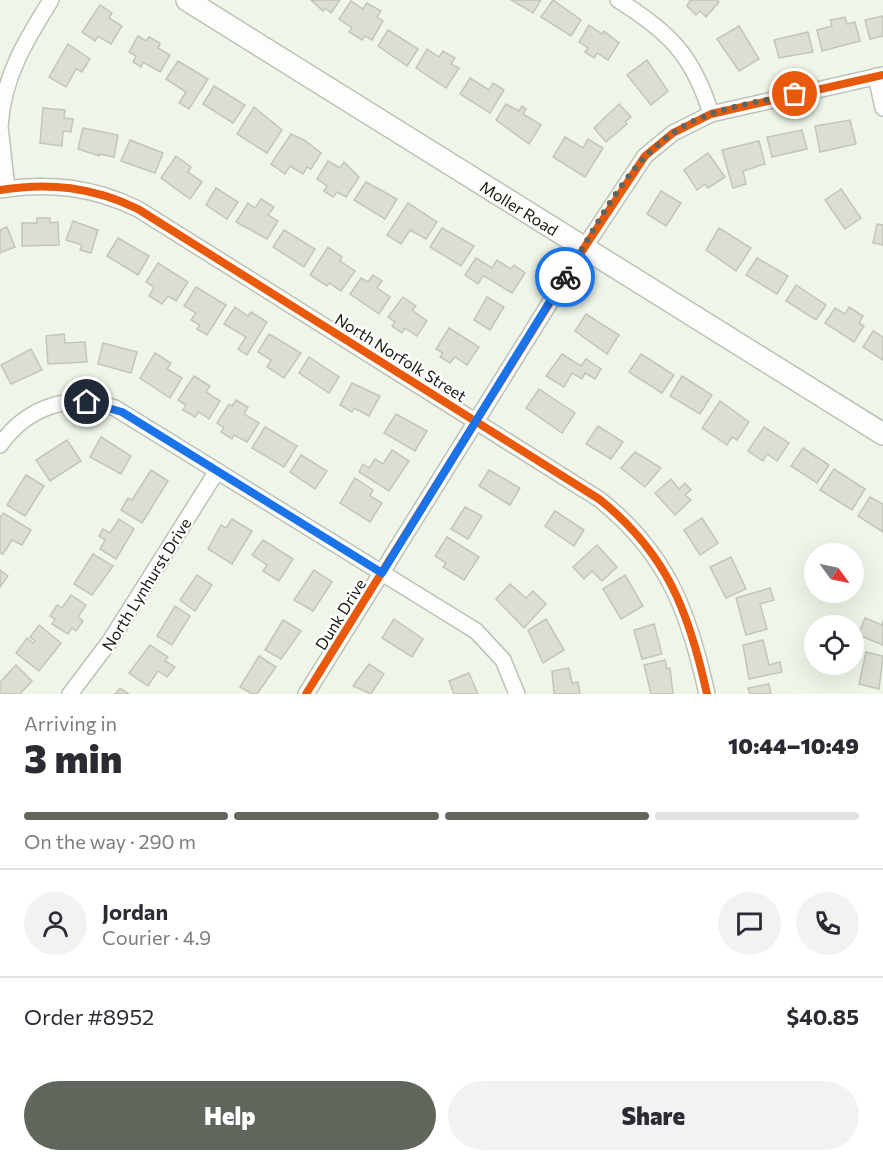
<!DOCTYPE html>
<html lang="en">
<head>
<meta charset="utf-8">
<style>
  :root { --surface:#fff; --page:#f2f2f3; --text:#2b2b33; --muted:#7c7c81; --line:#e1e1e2; --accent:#61665c }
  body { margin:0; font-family:Commissioner,sans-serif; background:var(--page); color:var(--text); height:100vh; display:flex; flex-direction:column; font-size:22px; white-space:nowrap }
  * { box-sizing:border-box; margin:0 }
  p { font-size:20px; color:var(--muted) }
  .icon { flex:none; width:33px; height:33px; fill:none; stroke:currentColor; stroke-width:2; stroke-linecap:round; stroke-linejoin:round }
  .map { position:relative; height:694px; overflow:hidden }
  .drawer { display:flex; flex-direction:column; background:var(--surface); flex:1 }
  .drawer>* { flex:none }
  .needle { width:39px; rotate:123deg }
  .fabs { position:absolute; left:804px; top:543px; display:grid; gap:12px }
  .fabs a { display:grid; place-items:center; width:60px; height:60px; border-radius:50%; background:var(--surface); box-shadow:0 6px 24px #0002; font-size:30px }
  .pin { position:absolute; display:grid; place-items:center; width:51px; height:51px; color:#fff; margin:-26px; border:3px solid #fff; border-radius:50%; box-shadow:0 2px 6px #0007 }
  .courier { position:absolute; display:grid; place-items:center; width:60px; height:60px; margin:-30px; border:4px solid #1a73e8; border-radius:50%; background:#fff; color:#222; box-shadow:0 2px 8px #0007 }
  .overview em { font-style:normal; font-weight:800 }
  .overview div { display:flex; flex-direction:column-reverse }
  .overview { display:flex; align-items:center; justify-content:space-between; height:102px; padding:0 24px }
  h1 { font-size:39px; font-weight:800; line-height:45px }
  .bar { display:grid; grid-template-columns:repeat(4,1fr); gap:9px 6px; align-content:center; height:72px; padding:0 24px }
  .bar i { height:8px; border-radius:4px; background:var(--line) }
  .bar .active { background:var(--accent) }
  .bar p { grid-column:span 4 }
  .line { display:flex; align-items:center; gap:15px; padding:0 24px; border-top:2px solid var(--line) }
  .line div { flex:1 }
  .round { display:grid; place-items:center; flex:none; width:63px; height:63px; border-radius:32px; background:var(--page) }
  .button { display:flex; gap:12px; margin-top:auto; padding:12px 24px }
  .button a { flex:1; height:69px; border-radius:36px; background:var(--accent); color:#fff; font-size:24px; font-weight:800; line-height:69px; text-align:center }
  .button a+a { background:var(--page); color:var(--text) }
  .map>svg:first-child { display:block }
  .building { fill:#dcded3; stroke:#c3c5ba; stroke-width:1.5 }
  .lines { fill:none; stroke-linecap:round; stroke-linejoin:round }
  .minor-casing { stroke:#bcc2b8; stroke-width:18 }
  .secondary-casing { stroke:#bcc2b8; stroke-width:24 }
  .minor { stroke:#fdfefc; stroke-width:15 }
  .secondary { stroke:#fdfefc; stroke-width:21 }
  .cycleway-casing { stroke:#fff; stroke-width:11 }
  .cycleway { stroke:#e8590c; stroke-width:8 }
  .done { stroke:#61665c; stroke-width:6; stroke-dasharray:0 10.8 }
  .route { stroke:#1a73e8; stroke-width:8 }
  .labels { text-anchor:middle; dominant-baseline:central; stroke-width:4.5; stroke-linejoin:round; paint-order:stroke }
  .street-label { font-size:16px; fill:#141910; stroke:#fff }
</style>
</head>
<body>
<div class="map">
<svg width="883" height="694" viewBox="0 0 883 694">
  <rect width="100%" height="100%" fill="#eff6e9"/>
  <g class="building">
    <polygon points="311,0 340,0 331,13 325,8 323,11"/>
    <polygon points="511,0 541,0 533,13"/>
    <polygon points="553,0 581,20 571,36 541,17"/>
    <polygon points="690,0 717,0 719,2 706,17 700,11 696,15 687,6"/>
    <polygon points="351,1 363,9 367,3 381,11 377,17 383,21 372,40 365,36 362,40 349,32 352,28 339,19"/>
    <polygon points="100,5 112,13 109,18 122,26 111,44 98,36 95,41 82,32"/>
    <polygon points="883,16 883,36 870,39 865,20"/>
    <polygon points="845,17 847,24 855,22 860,41 822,51 817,30 832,26 830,20"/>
    <polygon points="589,25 602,34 604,31 619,43 608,60 597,53 594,58 585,52 588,48 579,42"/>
    <polygon points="739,26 759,59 739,71 717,39"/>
    <polygon points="388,30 418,49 407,66 378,46"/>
    <polygon points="808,32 813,52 779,58 774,40"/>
    <polygon points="138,36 146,41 149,37 160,43 158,48 170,55 160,72 143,62 141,67 133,62 136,56 129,52"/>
    <polygon points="68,44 90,59 82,72 76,69 66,87 49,77"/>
    <polygon points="427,49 439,57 443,51 455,58 451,64 459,68 446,88 416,68"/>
    <polygon points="647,60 668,91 651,105 627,75"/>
    <polygon points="178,61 208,79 189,109 179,103 186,92 166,79"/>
    <polygon points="470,78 489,90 493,83 504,90 490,113 460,94"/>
    <polygon points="214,86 245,105 233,123 203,104"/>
    <polygon points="506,104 519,111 522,106 526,109 523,114 541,125 529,144 496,120"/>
    <polygon points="619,104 631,117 625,122 627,124 606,142 594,128"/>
    <polygon points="254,107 282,130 267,153 237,134"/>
    <polygon points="43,108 65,110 64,118 73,119 71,132 63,131 62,146 40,143"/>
    <polygon points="850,120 856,144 820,152 815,126"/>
    <polygon points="83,128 118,135 114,157 99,154 99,156 78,149"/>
    <polygon points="802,130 807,149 772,157 767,137"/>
    <polygon points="291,134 304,140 321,153 311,169 307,167 303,174 290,166 285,174 271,164"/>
    <polygon points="565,137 583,148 588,139 603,148 585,177 553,157"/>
    <polygon points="130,140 163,153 155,173 121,161"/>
    <polygon points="759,141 765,164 743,171 746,184 733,188 722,150"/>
    <polygon points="708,153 725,177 708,188 705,184 697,190 684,170"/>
    <polygon points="176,156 191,167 188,172 202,182 190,199 161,178"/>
    <polygon points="328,161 340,168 344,162 359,177 346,197 337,192 333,197 324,191 327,186 317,179"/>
    <polygon points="366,182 397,199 385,219 354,200"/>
    <polygon points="216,188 238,202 227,219 206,205"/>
    <polygon points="841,189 861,218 845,229 825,200"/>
    <polygon points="661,191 681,203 666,226 647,214"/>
    <polygon points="261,199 274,207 268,215 278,221 267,239 236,222 248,203 255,208"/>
    <polygon points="408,203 437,222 426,239 410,230 401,244 387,235"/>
    <polygon points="37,218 50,218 50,223 58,222 59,245 22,246 22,223 37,223"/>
    <polygon points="73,221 98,230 91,253 80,250 82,245 66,240"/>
    <polygon points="877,224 883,225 883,245 873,243"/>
    <polygon points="7,227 15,247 0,253 0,230"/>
    <polygon points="442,228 474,246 461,266 430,247"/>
    <polygon points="719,228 751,248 736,271 706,250"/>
    <polygon points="284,230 315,249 304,267 273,247"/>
    <polygon points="118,238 149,256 138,275 107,256"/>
    <polygon points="328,247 342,257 340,261 355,271 341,291 329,283 327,286 310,275"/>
    <polygon points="476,258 492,268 497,260 511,269 514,265 525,273 512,293 486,277 483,276 478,284 465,275"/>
    <polygon points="757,258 788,276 777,294 746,275"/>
    <polygon points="158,263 188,282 176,301 168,296 162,304 149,296 154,287 146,282"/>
    <polygon points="373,275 382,281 377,288 390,297 379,314 350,294 361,278 368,282"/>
    <polygon points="796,285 826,305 816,320 786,301"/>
    <polygon points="196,287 226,305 207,335 197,329 200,325 191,320 196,313 184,306"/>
    <polygon points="403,297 416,306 412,310 427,321 417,336 405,328 402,333 392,326 395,322 388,317"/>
    <polygon points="487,297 504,307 490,330 474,320"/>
    <polygon points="235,307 248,316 251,312 267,322 247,355 238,349 246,337 224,324"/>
    <polygon points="849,307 863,316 859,323 864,326 854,342 825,323 835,308 845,314"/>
    <polygon points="586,314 619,335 607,354 575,331"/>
    <polygon points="449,328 479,347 467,365 455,357 450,363 440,357 443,353 436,349"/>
    <polygon points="873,331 883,337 883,360 863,347"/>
    <polygon points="64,334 65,343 85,342 87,362 48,364 46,336"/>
    <polygon points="269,334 301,353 284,378 267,367 271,360 258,352"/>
    <polygon points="103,343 137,352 131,373 98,364"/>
    <polygon points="31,349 42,370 11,384 1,365"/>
    <polygon points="155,353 171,363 167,369 182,378 170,398 140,378"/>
    <polygon points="562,354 581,366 586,359 601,369 595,379 585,373 582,379 572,373 564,387 546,376"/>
    <polygon points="641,354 674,375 662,393 629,372"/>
    <polygon points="309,357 339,377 329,393 299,373"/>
    <polygon points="194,376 210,386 206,392 220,401 209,419 199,412 195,417 183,410 186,405 178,400"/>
    <polygon points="682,376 712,395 700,414 670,396"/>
    <polygon points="352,383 380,396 369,416 354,408 352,412 340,405"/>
    <polygon points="539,389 575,413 562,433 526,408"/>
    <polygon points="236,400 248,407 244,414 259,423 247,442 234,435 232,439 221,432 224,428 217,423 229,404 232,406"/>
    <polygon points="720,401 749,422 737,440 732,437 727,445 702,428"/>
    <polygon points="396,414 427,431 415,451 384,433"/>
    <polygon points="598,426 623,442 611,459 586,444"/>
    <polygon points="265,427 297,446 284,467 252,448"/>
    <polygon points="764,427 789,443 777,461 767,454 763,461 748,451"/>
    <polygon points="101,437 131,456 121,474 90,457"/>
    <polygon points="67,440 81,461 50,481 36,460"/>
    <polygon points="803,448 829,465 817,483 791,466"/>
    <polygon points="392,450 409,461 389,491 359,472 363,464 369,468 375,459 383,464"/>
    <polygon points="635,452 661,468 645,487 621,468"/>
    <polygon points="301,455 327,471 315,489 290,472"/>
    <polygon points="834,469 865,489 852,510 820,490"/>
    <polygon points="151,470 168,481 142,523 121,510 128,498 132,500"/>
    <polygon points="489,470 520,488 510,505 479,486"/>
    <polygon points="26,475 44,486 25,516 7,505"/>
    <polygon points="355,478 373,490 370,496 382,503 370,522 340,503"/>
    <polygon points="671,479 679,489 685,483 691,490 685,495 691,500 675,515 655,493"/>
    <polygon points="870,497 883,504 883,532 858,516"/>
    <polygon points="465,507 482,516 468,539 451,529"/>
    <polygon points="555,511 584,530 574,546 545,526"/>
    <polygon points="3,513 31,530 22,545 12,540 3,554 0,553 0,518"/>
    <polygon points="702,518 718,543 700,555 684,530"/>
    <polygon points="119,519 134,529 116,559 100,549 105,540 99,536 103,529 110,533"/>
    <polygon points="232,519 252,531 232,564 208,549 221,525 226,528"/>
    <polygon points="447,537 479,557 464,580 443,567 446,563 435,556"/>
    <polygon points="263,540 293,559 279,581 263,571 267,565 252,555"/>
    <polygon points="597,545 617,567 602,581 592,571 584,579 573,567"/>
    <polygon points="93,554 113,566 92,595 74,584"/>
    <polygon points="731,557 746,589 726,598 710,567"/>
    <polygon points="0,570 8,576 0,587"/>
    <polygon points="314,570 332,582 313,611 294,600"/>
    <polygon points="197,575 212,585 195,611 180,600"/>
    <polygon points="625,575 643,606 621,619 603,589"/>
    <polygon points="510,584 526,598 533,591 546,604 524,628 496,599"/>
    <polygon points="770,588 774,600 760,604 767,629 746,635 736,598"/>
    <polygon points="71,595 86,605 78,617 83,621 76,631 72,628 68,634 52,624 55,619 50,616 57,605 62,608"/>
    <polygon points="175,606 190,616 172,645 157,636"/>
    <polygon points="865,618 882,625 883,621 883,645 858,635"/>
    <polygon points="394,619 423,639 412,657 382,638"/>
    <polygon points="546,619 564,650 543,663 528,630"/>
    <polygon points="283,620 301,631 281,659 265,650"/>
    <polygon points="654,624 662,654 642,659 634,630"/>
    <polygon points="39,625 61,643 39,671 16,653 27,638 33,643 35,641 30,637"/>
    <polygon points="763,640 769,665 780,662 782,672 749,679 743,645"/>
    <polygon points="150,645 168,657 165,661 175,667 167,677 158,671 148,686 129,673"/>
    <polygon points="866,652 883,656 879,689 859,684"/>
    <polygon points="259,656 276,667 257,694 252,694 240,687"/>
    <polygon points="665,660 667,669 670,668 673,694 651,694 644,665"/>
    <polygon points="369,664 384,674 371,694 353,686"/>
    <polygon points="16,665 32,681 20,694 0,694 0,682"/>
    <polygon points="569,668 572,683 578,682 580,694 554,694 552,671"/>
    <polygon points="469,673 478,694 454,694 449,681"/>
    <polygon points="769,684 771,694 750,694 748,688"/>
    <polygon points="120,688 129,694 115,694"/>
  </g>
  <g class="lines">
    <defs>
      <g id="minor">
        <path d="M618 0C669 32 693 55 711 114"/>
        <polyline points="876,76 883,108"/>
        <path d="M0 126C3 77 26 40 51 0"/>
        <polyline points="0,127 7,189"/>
        <path d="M0 190C49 182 93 187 138 209L599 499C667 553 689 612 707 694"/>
        <path d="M0 445C27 407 70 392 115 408L476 631 503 660 517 694"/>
        <polyline points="70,694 110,641 217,471"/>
        <polyline points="306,694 584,248 645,156 673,133 711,114 883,75"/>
      </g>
      <g id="secondary">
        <path id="s1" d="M187 0 883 434"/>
      </g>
    </defs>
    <use href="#minor" class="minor-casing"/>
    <use href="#secondary" class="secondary-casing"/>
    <use href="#minor" class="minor"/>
    <use href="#secondary" class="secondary"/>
    <defs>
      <g id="cycleway">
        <path d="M0 190C49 182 93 187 138 209L599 499C667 553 689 612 707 694"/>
        <polyline points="306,694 584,248 645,156 673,133 711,114 883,75"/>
      </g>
    </defs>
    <use href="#cycleway" class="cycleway-casing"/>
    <use href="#cycleway" class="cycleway"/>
  </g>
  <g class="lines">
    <path class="done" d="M565 277C601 220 633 147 698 119 728 106 763 101 795 94"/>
    <polyline class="route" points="87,402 122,412 382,573 565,277"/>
  </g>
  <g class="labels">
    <g class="street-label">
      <text stroke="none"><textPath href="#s1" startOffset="392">Moller Road</textPath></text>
      <text transform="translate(401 357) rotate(32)">North Norfolk Street</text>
      <text transform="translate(146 584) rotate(-58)">North Lynhurst Drive</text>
      <text transform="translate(340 614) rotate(-58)">Dunk Drive</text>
    </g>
  </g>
</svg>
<div class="fabs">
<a><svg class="needle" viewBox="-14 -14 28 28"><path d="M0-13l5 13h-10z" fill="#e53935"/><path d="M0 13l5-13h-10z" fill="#7c7c81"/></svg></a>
<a><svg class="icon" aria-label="locate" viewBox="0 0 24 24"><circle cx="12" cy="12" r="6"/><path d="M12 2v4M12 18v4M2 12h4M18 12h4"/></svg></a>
</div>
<div class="pin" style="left:795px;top:94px;background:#ea580c"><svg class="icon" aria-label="bag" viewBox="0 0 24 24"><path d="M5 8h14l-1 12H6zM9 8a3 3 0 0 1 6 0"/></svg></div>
<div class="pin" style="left:87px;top:402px;background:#1f2937"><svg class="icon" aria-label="home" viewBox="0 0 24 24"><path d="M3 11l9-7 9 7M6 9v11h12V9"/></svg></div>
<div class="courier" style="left:565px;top:277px"><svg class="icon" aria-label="bike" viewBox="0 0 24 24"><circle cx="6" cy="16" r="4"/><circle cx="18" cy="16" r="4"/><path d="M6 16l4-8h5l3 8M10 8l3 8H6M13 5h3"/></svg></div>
</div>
<section class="drawer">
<div class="overview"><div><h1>3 min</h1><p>Arriving in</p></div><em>10:44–10:49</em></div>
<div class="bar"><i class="active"></i><i class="active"></i><i class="active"></i><i></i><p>On the way · 290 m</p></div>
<div class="line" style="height:108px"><a class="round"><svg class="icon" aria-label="person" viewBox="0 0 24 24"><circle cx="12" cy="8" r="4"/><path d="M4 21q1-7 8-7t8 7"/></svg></a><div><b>Jordan</b><p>Courier · 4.9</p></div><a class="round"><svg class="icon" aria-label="chat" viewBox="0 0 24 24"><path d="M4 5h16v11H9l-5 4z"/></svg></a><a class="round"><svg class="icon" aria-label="phone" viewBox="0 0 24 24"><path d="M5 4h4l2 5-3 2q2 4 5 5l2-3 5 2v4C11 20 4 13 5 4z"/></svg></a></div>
<div class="line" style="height:78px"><div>Order #8952</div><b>$40.85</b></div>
<div class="button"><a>Help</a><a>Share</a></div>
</section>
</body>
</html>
